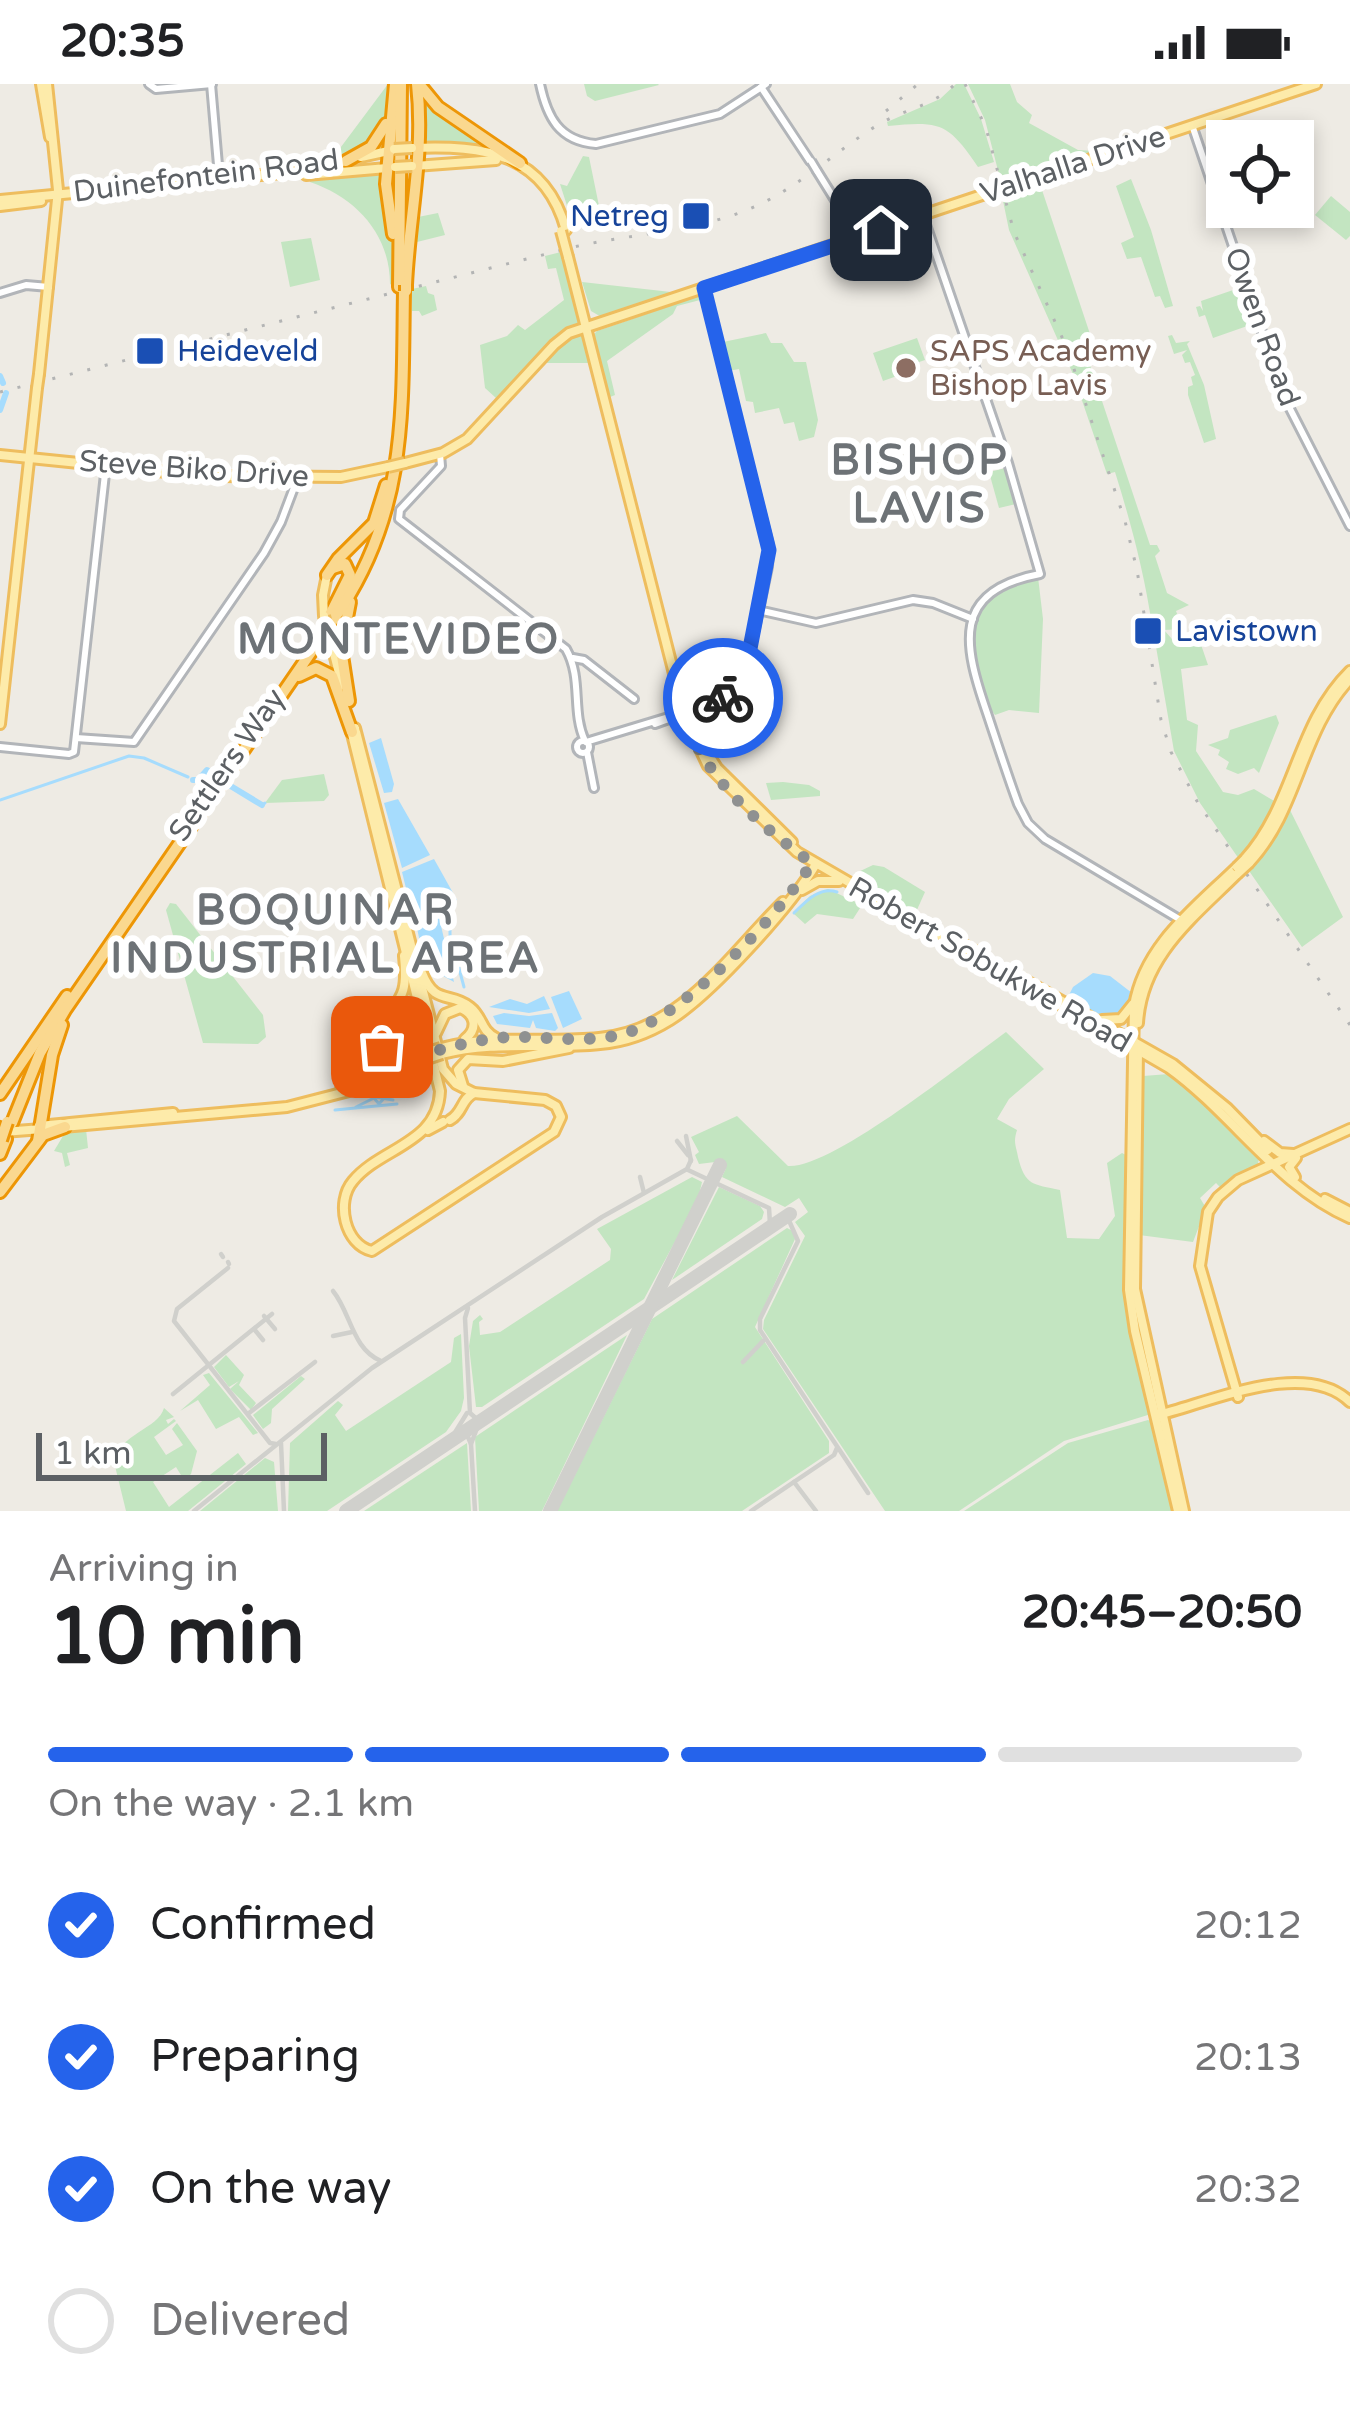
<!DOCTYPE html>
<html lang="en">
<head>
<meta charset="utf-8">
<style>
  :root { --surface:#fff; --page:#f6f6f6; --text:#202124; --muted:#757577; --line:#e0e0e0; --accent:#2563eb }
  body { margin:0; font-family:"Varela Round",sans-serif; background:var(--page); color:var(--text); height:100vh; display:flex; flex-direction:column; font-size:45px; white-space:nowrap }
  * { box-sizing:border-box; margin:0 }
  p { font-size:39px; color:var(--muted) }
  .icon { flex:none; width:66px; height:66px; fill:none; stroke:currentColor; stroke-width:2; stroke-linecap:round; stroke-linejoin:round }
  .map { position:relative; height:1427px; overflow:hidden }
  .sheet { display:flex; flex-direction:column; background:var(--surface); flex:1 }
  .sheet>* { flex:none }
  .buttons { position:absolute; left:1206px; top:36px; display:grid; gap:24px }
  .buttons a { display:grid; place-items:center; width:108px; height:108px; border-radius:0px; background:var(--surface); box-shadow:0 6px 18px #0003; font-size:60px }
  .scale { position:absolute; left:36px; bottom:30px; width:291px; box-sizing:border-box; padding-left:12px; border:6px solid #5c6064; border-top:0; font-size:33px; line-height:42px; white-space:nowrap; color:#5c6064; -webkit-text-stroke:9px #fff; paint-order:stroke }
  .pin { position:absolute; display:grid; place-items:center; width:102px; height:102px; color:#fff; margin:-51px; border-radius:24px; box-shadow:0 6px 18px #0006 }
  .courier { position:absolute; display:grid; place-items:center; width:120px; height:120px; margin:-60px; border:9px solid #2563eb; border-radius:50%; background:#fff; color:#222; box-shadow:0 3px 15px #0007 }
  .overview em { font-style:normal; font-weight:700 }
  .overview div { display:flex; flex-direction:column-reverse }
  .overview { display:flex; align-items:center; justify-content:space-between; height:204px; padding:0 48px }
  h1 { font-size:78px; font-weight:700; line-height:90px }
  .bar { display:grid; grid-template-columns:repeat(4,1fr); gap:18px 12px; align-content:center; height:144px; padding:0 48px }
  .bar i { height:15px; border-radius:9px; background:var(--line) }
  .bar .selected { background:var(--accent) }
  .bar p { grid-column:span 4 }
  ol { padding:0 48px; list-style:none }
  li { display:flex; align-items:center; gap:36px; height:132px }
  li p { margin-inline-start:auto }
  li .icon { padding:12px; border-radius:50%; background:var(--accent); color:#fff; stroke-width:4 }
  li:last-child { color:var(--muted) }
  li i { width:66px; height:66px; border:6px solid var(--line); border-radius:50% }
  .status { display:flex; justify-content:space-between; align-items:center; height:84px; padding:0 60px; background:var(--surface); direction:ltr }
  .status svg { height:33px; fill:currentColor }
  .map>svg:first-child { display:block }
  .green { fill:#c3e5c1 }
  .water { fill:#a6dcfd }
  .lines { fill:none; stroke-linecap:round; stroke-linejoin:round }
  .stream { stroke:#a6dcfd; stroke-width:3 }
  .canal { stroke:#a6dcfd; stroke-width:6 }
  .taxiway { stroke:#d0d0cc; stroke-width:4.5 }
  .runway { stroke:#d0d0cc; stroke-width:14 }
  .minor-casing { stroke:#b2b5b9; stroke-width:12 }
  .major-casing { stroke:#eebd5e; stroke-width:14 }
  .highway-casing { stroke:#ed9606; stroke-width:16 }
  .minor { stroke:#fff; stroke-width:6 }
  .major { stroke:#fdebaa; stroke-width:8 }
  .highway { stroke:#fad88f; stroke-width:10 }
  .rail { stroke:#b3b4b4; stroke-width:3; stroke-dasharray:3 15; stroke-linecap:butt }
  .minor-bridge-casing { stroke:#b2b5b9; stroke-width:12; stroke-linecap:butt }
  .major-bridge-casing { stroke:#eebd5e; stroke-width:14; stroke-linecap:butt }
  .highway-bridge-casing { stroke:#ed9606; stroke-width:16; stroke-linecap:butt }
  .minor-bridge { stroke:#fff; stroke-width:6 }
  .major-bridge { stroke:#fdebaa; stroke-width:8 }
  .highway-bridge { stroke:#fad88f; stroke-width:10 }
  .done { stroke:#8f9191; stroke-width:12; stroke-dasharray:0 21.6 }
  .route { stroke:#2563eb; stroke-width:15 }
  .transit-dot { fill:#1a4fb4; stroke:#fff; stroke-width:4.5 }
  .education-dot { fill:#8d6e63; stroke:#fff; stroke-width:4.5 }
  .labels { text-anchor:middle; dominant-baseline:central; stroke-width:12; stroke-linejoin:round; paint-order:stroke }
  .street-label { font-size:30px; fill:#5c6064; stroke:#fff }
  .transit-label { font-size:30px; fill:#164399; stroke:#fff; text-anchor:start }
  .education-label { font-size:30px; fill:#785e54; stroke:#fff; text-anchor:start }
  .district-label { font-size:42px; font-weight:bold; letter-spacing:3px; fill:#6d7276; stroke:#fff }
</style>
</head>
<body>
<div class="status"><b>20:35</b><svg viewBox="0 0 49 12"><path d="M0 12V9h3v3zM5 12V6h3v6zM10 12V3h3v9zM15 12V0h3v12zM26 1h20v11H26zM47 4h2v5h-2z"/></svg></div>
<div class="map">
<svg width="1350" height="1427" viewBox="0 0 1350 1427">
  <rect width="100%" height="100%" fill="#eeebe4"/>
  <g class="green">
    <path d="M388 0H393C380 64 368 68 307 84L335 71Z"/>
    <polygon points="584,0 658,0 659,1 595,17 587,12"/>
    <path d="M956 0H964L981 35 994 78 978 83C948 39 941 37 888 42L887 38 940 15Z"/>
    <polygon points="968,0 1010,0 1017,18 1032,31 1029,39 1078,66 1096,67 1097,71 1002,102 985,36"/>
    <polygon points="420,7 495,63 493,67 421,61"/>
    <polygon points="583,72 589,73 599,122 570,131 560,100 567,102"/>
    <path d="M383 87 394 161 395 203 390 200C390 151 357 114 310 98V93Z"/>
    <path d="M1038 94 1092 256 1083 260 1150 461H1157L1160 467 1155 472 1167 509 1189 521 1176 527 1183 545 1164 546 1172 555 1196 546 1208 581 1181 585 1187 636 1198 641 1196 667 1223 708 1238 711 1254 705 1276 718 1270 738 1243 774 1239 775 1200 719 1174 667 1155 557 1163 556 1161 542 1152 541C1144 488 1131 439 1115 388L1107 390 1073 290 1009 146 1001 107Z"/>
    <polygon points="1131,95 1151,146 1173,222 1165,224 1160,212 1155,213 1141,173 1127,175 1121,159 1134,153 1116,102"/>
    <polygon points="1331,112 1350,128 1350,152 1346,156 1315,131"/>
    <polygon points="438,129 445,151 413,159 418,133"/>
    <polygon points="311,154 320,196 290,203 281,158"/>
    <polygon points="565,167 582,239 502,314 496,314 485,304 480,261 507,252 518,241 525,246 564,216 556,184 548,185 545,172"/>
    <polygon points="582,198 671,208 701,201 603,234 591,227"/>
    <polygon points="426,202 428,209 434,211 437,226 422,232 419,227 412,227 412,205"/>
    <polygon points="1239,204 1243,206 1253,240 1213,254 1205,231 1199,233 1196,223 1200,222 1203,227 1201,217"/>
    <polygon points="702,211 704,215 677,222 673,230 607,277 615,311 610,313 594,250 597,247"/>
    <polygon points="766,249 771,259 782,259 794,278 806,278 818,336 814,353 799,357 794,338 784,340 779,324 755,329 753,318 746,317 739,285 728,287 723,258"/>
    <polygon points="582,250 593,279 541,279 560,258"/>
    <polygon points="1172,251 1176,259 1190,257 1187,260 1204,301 1216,355 1204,359 1188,311 1188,303 1193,301 1191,293 1195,291 1190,278 1185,279 1182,271 1187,266 1174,270 1168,252"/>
    <polygon points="917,254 925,276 896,286 897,292 883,297 873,269"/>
    <polygon points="1006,384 1016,420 999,424 989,388"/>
    <path d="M1038 493 1043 535 1039 629 1009 626 995 631C986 621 983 602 979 589 962 540 985 502 1038 493Z"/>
    <polygon points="1276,631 1279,639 1259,689 1254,684 1238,690 1226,685 1229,678 1218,671 1220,666 1208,661 1228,654 1230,646"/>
    <polygon points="324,690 329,711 324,717 265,719 282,696"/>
    <polygon points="783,698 809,701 820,707 820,712 771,716 766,699"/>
    <polygon points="1289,724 1343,833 1302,863 1247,784 1272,755"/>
    <polygon points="873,781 884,783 925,808 916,828 855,794 854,790"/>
    <polygon points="828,805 862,821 853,835 817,830 805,840 793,829 810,812"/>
    <polygon points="170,819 176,820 263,931 266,953 258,960 203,959 166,826"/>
    <path d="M1006 948 1044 985 1009 1015 997 1035 1017 1046C1013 1059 1016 1061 1018 1073 1025 1102 1033 1100 1060 1106L1067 1154 1099 1155 1115 1132 1107 1079 1122 1069 1128 1072 1127 1215 1151 1330 1064 1357 959 1427H885L763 1245 764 1236 805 1152 795 1138 808 1128 799 1114 785 1123 722 1093 726 1084 715 1078 699 1080 695 1071 699 1068 691 1053 737 1032 788 1082C832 1085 964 978 1006 948Z"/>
    <polygon points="1169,990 1214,1025 1260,1071 1257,1083 1222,1105 1216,1099 1200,1114 1206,1124 1193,1158 1139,1151 1143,992"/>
    <polygon points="86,1045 88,1064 67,1069 70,1081 65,1083 62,1069 54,1067 66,1047"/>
    <polygon points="692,1093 702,1098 698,1115 644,1215 482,1323 476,1323 469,1262 473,1237 480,1231 483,1235 479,1238 480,1251 500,1248 610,1176 611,1165 597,1145"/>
    <polygon points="719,1103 760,1122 764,1128 762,1135 672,1196"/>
    <polygon points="787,1144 793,1147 795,1155 755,1243 829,1357 829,1369 742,1427 557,1427 652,1235"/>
    <polygon points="461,1250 464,1314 461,1327 446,1348 327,1427 288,1427 290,1359 338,1317 343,1321 335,1331 346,1347 451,1278 454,1254"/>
    <polygon points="627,1251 542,1427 479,1427 475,1353"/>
    <polygon points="226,1271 244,1291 239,1301 256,1319 251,1326 230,1305 239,1297 229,1303 214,1283"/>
    <polygon points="209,1289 258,1349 253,1351 239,1333 216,1345 198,1316 180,1327 210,1301 203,1291"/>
    <polygon points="301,1292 305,1295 272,1325 271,1339 263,1345 253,1331"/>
    <path d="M164 1324 174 1333 166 1336 168 1340 174 1335 176 1337 154 1353 166 1371 183 1361 172 1345 177 1339 197 1367 191 1390 184 1396 176 1383 153 1398 169 1423 238 1369 246 1380 188 1427H126L115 1382 109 1381C122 1348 158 1345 164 1324Z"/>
    <polygon points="1148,1336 1154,1339 1176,1427 964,1427 1068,1359"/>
    <polygon points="467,1359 471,1427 364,1427"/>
    <polygon points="265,1374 274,1378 278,1427 200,1427"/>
  </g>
  <g class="water">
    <polygon points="381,654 394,700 392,708 384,709 369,659"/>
    <polygon points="398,715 430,771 402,784 384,719"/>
    <polygon points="434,775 457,816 413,833 402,788"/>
    <path d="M435 830 439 833 454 898C426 884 421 868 416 838Z"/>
    <polygon points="1093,889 1110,892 1132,909 1120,933 1105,934 1068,913 1073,903"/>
    <polygon points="569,907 582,935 563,944 551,913"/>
    <polygon points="544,912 550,925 529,929 489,923 510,915 527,920"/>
    <polygon points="504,929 529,932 552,929 558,944 555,947 536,944 533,936 530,944 497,940 493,932"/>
  </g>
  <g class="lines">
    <g class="stream">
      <polyline points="0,716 129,672 144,674 188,693"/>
      <polyline points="262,721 265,719"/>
      <polyline points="862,821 940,862"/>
      <polyline points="450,827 450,851 464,903"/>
      <path d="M794 829C806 817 820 802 837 808"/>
      <polyline points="375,1013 393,1016"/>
      <polyline points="356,1023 374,1014 379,1020 385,1013"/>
      <polyline points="335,1026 397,1020"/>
    </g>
    <g class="canal">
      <polyline points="0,292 3,299"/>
      <polyline points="0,326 6,309"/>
      <polyline points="193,696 198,696 207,686 217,693"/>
      <polyline points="224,698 262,721"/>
    </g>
    <g class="taxiway">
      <polyline points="686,1052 691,1077"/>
      <polyline points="677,1057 688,1071"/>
      <polyline points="688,1086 769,1124 770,1140 751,1156"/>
      <polyline points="640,1093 644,1109"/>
      <polyline points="787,1132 798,1157 760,1235 760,1246 868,1409"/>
      <polyline points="221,1170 223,1173"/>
      <polyline points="228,1178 229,1180"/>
      <polyline points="228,1184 177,1225 174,1237 270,1359 276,1360"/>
      <path d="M333 1207C351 1229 352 1265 381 1277"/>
      <polyline points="468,1224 465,1234 470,1329 478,1336 490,1330"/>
      <polyline points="264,1232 275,1245"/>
      <polyline points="254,1245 263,1256"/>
      <polyline points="333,1252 352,1248"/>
      <polyline points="743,1278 763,1257"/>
      <polyline points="173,1310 272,1230"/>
      <polyline points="249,1329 315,1278"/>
      <polyline points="451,1355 467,1329"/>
      <polyline points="281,1359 284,1427"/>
      <polyline points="471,1360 475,1427"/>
      <polyline points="432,1369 461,1351 468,1353 471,1360 479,1339"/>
      <polyline points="794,1398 816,1427"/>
      <polyline points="194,1427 372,1284 602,1133 687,1085 691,1076"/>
      <polyline points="751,1427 834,1371 837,1364"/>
    </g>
    <g class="runway">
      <polyline points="346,1427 790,1130"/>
      <polyline points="550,1427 720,1081"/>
    </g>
    <defs>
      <g id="minor">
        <polyline points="149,0 156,5 212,0"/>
        <polyline points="211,0 218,81 216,98"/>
        <path d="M540 0C547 33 559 57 596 60L720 30 766 0"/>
        <polyline points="761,3 810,77"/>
        <polyline points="1192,41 1284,313 1350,442"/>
        <polyline points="817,87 858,153"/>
        <path d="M923 132 1008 379 1040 490C950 507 964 562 987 629 997 659 1007 690 1018 720L1028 739 1045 755 1184 838"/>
        <polyline points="0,209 26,201 49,203"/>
        <path d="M440 370 441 382 400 426 399 435 566 565C583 595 571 627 585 657"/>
        <polyline points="758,526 816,539 913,516 933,519 973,535"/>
        <polyline points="573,574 584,576 634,615"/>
        <polyline points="655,640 688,628"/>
        <polyline points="76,654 134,658 264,469 281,438 298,393"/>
        <circle cx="583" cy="663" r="6"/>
        <polyline points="586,658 741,611 768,483 769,461 704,204"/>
        <polyline points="0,663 69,670 74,668 106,381"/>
        <polyline points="587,668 594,704"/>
      </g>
      <g id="major">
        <polyline points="41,0 50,53"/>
        <path d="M413 64C484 61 545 69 566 146"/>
        <polyline points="361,73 393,66"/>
        <polyline points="415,82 496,76"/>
        <polyline points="306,91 387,84"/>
        <polyline points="1022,98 1316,0"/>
        <polyline points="0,116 313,86 346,77"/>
        <polyline points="0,122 41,117"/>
        <path d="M568 173 685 633 708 682 797 768 1169 984C1232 1029 1278 1103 1350 1134"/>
        <polyline points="39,290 58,106 47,0"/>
        <polyline points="0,371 206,392 341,393 388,383"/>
        <polyline points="405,379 443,369 467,355 554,261 569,249 1000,105"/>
        <polyline points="324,532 323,511 327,491"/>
        <polyline points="329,550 342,601"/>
        <polyline points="0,640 37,304"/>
        <path d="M351 646 440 1007C438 1060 381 1063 353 1097 335 1118 345 1161 372 1167L554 1048 561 1033 556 1022 545 1016 474 1009 456 1000 443 985 355 644"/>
        <polyline points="695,649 717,684 792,758"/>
        <path d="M1245 775C1295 720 1296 640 1350 587"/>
        <path d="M1249 779C1299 726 1300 648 1350 595"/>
        <polyline points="802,806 818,797 839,797"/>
        <polyline points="954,855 982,871"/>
        <path d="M422 889C435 922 450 907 470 923 483 933 480 946 496 954"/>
        <polyline points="1016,891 1173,980 1227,1024 1268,1066"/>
        <polyline points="394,934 409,930 422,940"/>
        <polyline points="1102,936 1121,935 1133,920"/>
        <path d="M1138 939C1142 872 1193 834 1237 790"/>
        <path d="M436 949 445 930 460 924C476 930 478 945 465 955"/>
        <polyline points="380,957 391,988"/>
        <path d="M441 964C494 950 545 959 599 954 680 948 730 870 783 818"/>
        <polyline points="1138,966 1135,1205 1184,1427"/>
        <path d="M442 970C496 956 546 966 600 960 624 958 649 949 670 936 711 911 791 822 816 780"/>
        <path d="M359 994C374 979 371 965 379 947 396 913 409 919 404 872"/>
        <polyline points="463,1002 458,986 468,975 503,977 569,964"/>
        <polyline points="341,1005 428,968"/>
        <path d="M450 1036C463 1029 461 1015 474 1009"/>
        <polyline points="39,1042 173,1029"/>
        <polyline points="63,1043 287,1023 353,1006 430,974"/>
        <polyline points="428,1046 443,1038"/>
        <polyline points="3,1048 42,1045"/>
        <polyline points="1264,1057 1280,1069 1293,1070"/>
        <polyline points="1295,1093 1289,1083 1296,1074"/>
        <polyline points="1325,1115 1350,1128"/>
        <polyline points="1238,1313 1200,1182 1208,1128 1218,1113 1238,1096 1350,1045"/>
        <path d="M1158 1331C1211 1318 1306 1274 1350 1318"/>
        <path d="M1178 1427 1135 1247 1129 1206 1134 922C1144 861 1195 824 1237 783"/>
      </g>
      <g id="highway">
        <polyline points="419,0 438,23 520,79"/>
        <polyline points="346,77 371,63 386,40"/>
        <polyline points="393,150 386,100 395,0"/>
        <path d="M406 201C409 133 425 69 417 0"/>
        <polyline points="399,203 401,0"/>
        <polyline points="327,491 338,475 374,439 386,401"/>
        <polyline points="330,531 350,491 345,480 333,484"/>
        <polyline points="299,592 316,584 332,592 352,648"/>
        <polyline points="349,617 341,565 350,518"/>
        <polyline points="0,1010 67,912"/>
        <path d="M12 1039 40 969 65 926 342 523C408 421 402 323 404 207"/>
        <polyline points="38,1057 52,971 62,941"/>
        <polyline points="0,1070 6,1055"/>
        <polyline points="0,1108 43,1051 65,1043"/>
      </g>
    </defs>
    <use href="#minor" class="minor-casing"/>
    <use href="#major" class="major-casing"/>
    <use href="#highway" class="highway-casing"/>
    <use href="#minor" class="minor"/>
    <use href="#major" class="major"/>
    <use href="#highway" class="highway"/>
    <g class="rail">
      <polyline points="965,0 986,44 1014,148 1067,264 1125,437 1137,486 1161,636 1171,668 1198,719 1350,941"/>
      <polyline points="886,27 918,0"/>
      <path d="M0 308 574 163C634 149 699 148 756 122 801 102 839 64 881 39 906 25 935 21 955 0"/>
    </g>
    <defs>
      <polyline id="minor-bridge" points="811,77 817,87"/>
      <g id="major-bridge">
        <polyline points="394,65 412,64"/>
        <polyline points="395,83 412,82"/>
        <polyline points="1000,105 1022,98"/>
        <polyline points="561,147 568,173"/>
        <polyline points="37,304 39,290"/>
        <polyline points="388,383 405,379"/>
        <polyline points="324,532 329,550"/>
        <polyline points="1237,783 1245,775"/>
        <polyline points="1237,790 1249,779"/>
        <polyline points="428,968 441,964"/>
        <polyline points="430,974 442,970"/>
      </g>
      <g id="highway-bridge">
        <polyline points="406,207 406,201"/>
        <polyline points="1,1056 7,1038"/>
      </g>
    </defs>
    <use href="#minor-bridge" class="minor-bridge-casing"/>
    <use href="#major-bridge" class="major-bridge-casing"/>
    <use href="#highway-bridge" class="highway-bridge-casing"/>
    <use href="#minor-bridge" class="minor-bridge"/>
    <use href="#major-bridge" class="major-bridge"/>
    <use href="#highway-bridge" class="highway-bridge"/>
  </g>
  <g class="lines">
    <path class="done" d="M382 963 389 973 401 976C438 967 472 955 510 953 547 952 585 960 622 950 681 936 779 831 812 779 759 741 700 691 683 626L723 614"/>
    <polyline class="route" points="723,614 741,611 769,466 704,204 881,146"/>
  </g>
  <g class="transit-dot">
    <rect x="681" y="117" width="30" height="30" rx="6"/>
    <rect x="135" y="252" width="30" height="30" rx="6"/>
    <rect x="1133" y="532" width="30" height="30" rx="6"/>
  </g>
  <circle class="education-dot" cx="906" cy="284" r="12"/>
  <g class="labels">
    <g class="street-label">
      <text transform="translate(1073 81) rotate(-18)">Valhalla Drive</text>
      <text transform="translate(206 92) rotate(-7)">Duinefontein Road</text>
      <text transform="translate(1262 243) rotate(70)">Owen Road</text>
      <text transform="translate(194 385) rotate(4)">Steve Biko Drive</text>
      <text transform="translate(227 681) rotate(-55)">Settlers Way</text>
      <text transform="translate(990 881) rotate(30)">Robert Sobukwe Road</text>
    </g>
    <g class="transit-label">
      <text x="669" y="132" text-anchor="end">Netreg</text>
      <text x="177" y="267">Heideveld</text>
      <text x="1175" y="547">Lavistown</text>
    </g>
    <g class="education-label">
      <text x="930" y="267">SAPS Academy<tspan x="930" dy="34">Bishop Lavis</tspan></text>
    </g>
    <g class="district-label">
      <text x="920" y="376">BISHOP<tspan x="920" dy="48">LAVIS</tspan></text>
      <text x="399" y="555">MONTEVIDEO</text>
      <text x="326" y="826">BOQUINAR<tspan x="326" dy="48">INDUSTRIAL AREA</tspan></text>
    </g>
  </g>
</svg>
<div class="buttons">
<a><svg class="icon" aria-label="locate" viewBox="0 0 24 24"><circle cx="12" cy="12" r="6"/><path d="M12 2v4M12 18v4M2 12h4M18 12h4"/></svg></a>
</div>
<div class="scale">1 km</div>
<div class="pin" style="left:382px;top:963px;background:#ea580c"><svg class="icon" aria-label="bag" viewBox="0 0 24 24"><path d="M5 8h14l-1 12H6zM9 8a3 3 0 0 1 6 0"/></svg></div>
<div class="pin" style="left:881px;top:146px;background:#1f2937"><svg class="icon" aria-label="home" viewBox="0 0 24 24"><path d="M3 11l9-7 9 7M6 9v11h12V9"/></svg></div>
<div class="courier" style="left:723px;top:614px"><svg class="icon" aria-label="bike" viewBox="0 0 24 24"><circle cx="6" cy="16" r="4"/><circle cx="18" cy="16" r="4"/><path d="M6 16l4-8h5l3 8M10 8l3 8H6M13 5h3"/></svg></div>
</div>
<section class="sheet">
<div class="overview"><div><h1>10 min</h1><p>Arriving in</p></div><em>20:45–20:50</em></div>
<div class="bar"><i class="selected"></i><i class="selected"></i><i class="selected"></i><i></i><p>On the way · 2.1 km</p></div>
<ol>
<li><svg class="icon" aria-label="check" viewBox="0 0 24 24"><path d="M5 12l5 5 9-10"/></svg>Confirmed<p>20:12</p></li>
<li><svg class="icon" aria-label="check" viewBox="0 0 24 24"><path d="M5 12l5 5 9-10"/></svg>Preparing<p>20:13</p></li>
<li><svg class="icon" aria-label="check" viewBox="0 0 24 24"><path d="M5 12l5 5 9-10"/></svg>On the way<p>20:32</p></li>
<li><i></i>Delivered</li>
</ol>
</section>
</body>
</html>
